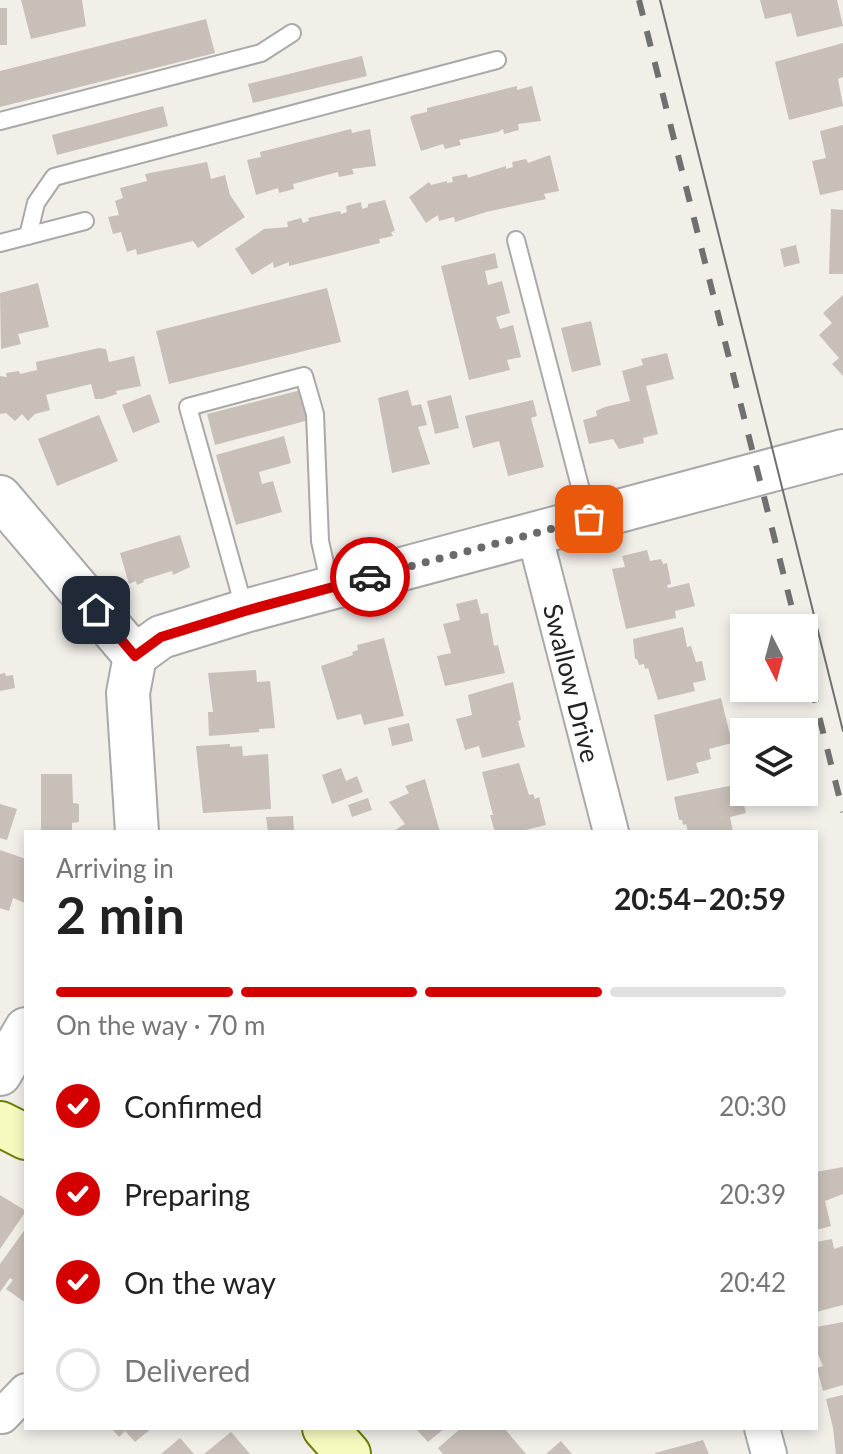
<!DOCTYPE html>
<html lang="en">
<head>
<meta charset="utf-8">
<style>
  :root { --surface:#fff; --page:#f2f2f2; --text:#222; --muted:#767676; --line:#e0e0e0; --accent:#d40000 }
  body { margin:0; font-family:Lato,sans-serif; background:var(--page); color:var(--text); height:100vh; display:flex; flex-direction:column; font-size:30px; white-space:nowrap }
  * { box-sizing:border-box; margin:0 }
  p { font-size:26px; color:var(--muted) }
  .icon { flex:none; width:44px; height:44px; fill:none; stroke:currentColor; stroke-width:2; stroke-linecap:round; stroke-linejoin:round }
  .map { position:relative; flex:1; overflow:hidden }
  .details { position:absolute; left:24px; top:830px; width:794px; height:600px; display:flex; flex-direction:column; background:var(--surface); border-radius:0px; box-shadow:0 4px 12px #0003 }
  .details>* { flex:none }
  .needle { width:52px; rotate:174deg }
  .controls { position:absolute; left:730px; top:614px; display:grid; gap:16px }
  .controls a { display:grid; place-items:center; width:88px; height:88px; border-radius:0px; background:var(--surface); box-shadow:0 4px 12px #0003; font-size:40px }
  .pin { position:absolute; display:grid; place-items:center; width:68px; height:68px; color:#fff; margin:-34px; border-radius:16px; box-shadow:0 4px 12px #0006 }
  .courier { position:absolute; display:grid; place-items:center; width:80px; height:80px; margin:-40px; border:6px solid #d40000; border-radius:50%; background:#fff; color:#222; box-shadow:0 2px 10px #0007 }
  .overview em { font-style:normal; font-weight:700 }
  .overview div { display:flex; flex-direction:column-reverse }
  .overview { display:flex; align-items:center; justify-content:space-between; height:136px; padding:0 32px }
  h1 { font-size:52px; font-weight:700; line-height:60px }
  .bar { display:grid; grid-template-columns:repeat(4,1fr); gap:12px 8px; align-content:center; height:96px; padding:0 32px }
  .bar i { height:10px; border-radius:6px; background:var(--line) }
  .bar .on { background:var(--accent) }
  .bar p { grid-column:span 4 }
  ol { padding:0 32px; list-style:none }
  li { display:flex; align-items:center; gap:24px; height:88px }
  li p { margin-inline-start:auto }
  li .icon { padding:8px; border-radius:50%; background:var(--accent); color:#fff; stroke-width:4 }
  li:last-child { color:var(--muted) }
  li i { width:44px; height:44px; border:4px solid var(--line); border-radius:50% }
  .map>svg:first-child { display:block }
  .building { fill:#c7bfb8 }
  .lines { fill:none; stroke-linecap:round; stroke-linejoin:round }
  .service-casing { stroke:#a9a9a9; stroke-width:20 }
  .minor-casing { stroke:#a9a9a9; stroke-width:38 }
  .tertiary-casing { stroke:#a9a9a9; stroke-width:46 }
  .secondary-casing { stroke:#707d05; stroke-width:48 }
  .service { stroke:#fff; stroke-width:16 }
  .minor { stroke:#fff; stroke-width:34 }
  .tertiary { stroke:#fff; stroke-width:42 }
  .secondary { stroke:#f7fabf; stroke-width:44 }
  .tram { stroke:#707070; stroke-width:2 }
  .rail { stroke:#707070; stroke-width:6; stroke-dasharray:16 16; stroke-linecap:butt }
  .done { stroke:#6b6a68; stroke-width:8; stroke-dasharray:0 14.4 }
  .route { stroke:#d40000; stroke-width:10 }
  .labels { text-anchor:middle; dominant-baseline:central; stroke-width:6; stroke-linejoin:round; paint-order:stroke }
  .street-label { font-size:26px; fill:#222; stroke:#fff }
</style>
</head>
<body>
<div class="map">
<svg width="843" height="1454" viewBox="0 0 843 1454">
  <rect width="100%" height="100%" fill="#f2efe9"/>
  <g class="building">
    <polygon points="21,0 82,0 86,26 31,39"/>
    <polygon points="760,0 837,0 843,26 797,37 791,13 765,19"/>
    <rect x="0" y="8" width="7" height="37"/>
    <polygon points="206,19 215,53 0,107 0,71"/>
    <polygon points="843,43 843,77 838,79 843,106 789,120 775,62"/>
    <polygon points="362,56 367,76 253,103 248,84"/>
    <polygon points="517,86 517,90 532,86 541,121 518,124 519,130 504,134 503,129 498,132 459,140 461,145 445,149 443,144 421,151 410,117 413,115 427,112 427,108"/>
    <polygon points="163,106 168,126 57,155 52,135"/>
    <polygon points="843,125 843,190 820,195 812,161 826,158 820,131"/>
    <polygon points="351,129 352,133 370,129 376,166 352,169 354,174 339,177 338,172 293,184 294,189 279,193 278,188 256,195 247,160 261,157 260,152"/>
    <polygon points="550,155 559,191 544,194 546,199 486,212 455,222 454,217 439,221 438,215 426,223 409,197 429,182 431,185 447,181 447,183 453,182 452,177 467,174 468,178 506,166 506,169 513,167 512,162 526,159 528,163"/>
    <polygon points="207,162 211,179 225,175 230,195 245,217 198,248 193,241 137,255 136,249 127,252 121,232 113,234 108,217 119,215 115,201 123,198 120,188 147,181 145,174"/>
    <polygon points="385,200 395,231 391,232 393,236 379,239 380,243 289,266 289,262 274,268 273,262 252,275 235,249 264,229 288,227 287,222 301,218 303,223 309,221 308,218 340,211 341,214 347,212 346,206 361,202 362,209 368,207 368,204"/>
    <polygon points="831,209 843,210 843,274 829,274"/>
    <polygon points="796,245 800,263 784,267 780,249"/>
    <polygon points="495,253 498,268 485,271 488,285 502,281 510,313 496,317 500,329 513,325 521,357 507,360 510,370 469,380 441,266"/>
    <polygon points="38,283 49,327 18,334 21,344 1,349 0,293"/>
    <polygon points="327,288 341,342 169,384 156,331"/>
    <polygon points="843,295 843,376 832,364 839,358 819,335 832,323 823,313"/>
    <polygon points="591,321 601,365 572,372 561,328"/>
    <polygon points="99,348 106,349 109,362 134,356 141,386 116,391 117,394 102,399 95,399 91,384 46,395 50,410 35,414 28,421 22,414 15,421 6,413 0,414 0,376 7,377 6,373 19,371 20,374 37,370 36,362"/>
    <polygon points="667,353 674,379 646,386 658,434 643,438 644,443 619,449 613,439 589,444 583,420 597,416 596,411 605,407 630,401 622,371 643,365 641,359"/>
    <polygon points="301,390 309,420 215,445 207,414"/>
    <polygon points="408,390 412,406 421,404 427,425 418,427 430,464 392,473 378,398"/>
    <polygon points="150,394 160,422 133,433 122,405"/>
    <polygon points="451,395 459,428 435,434 427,401"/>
    <polygon points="533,400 537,416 531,418 544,467 508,476 499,441 473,448 465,416"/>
    <polygon points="99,415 118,461 57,486 38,439"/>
    <polygon points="284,436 291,463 259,472 262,484 273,481 282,512 236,525 216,455"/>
    <polygon points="180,535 190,567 173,575 172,571 143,580 144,582 137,585 136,581 129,584 120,553"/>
    <polygon points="647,550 650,561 661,559 663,564 667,563 671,584 667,585 668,588 689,583 695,606 675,611 676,618 626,629 612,569 625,567 622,556"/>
    <polygon points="477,599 481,614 488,613 494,646 498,645 505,673 445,686 437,656 451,653 443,624 460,620 456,604"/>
    <polygon points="683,627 687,647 691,646 696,662 702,661 706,680 693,683 695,691 658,700 648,668 645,669 644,664 639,665 637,659 635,659 633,639"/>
    <polygon points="384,638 404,716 364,725 361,714 337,720 321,666 353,655 352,652 358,650 357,645"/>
    <polygon points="256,670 257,682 270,681 275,728 259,729 259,732 209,736 208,712 213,712 208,673"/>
    <polygon points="5,673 6,676 13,675 15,688 0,691 0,674"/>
    <polygon points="513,682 521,720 518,721 525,747 482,758 479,746 465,750 456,719 472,715 468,695"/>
    <polygon points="721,698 732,743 709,749 711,759 696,763 699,773 667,781 654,715"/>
    <polygon points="409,723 413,741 392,746 388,728"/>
    <polygon points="230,744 230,747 242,746 243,756 268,754 271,809 203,813 196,746"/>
    <polygon points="519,763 529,795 533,794 535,799 539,797 546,825 517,832 495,832 490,815 493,815 482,772"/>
    <polygon points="341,768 346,781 357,776 363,792 332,804 322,775"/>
    <polygon points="41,774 72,774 73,803 79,804 79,822 72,823 72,832 41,832"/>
    <polygon points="425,779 440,832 392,832 405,824 389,802 409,793 405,786"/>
    <polygon points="739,784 746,813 730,817 733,832 688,832 686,824 683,825 682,820 679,820 674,797"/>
    <polygon points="368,798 372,810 352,817 348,805"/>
    <polygon points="0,804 17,809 7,840 0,838"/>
    <polygon points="293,816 294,831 268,832 266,817"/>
    <polygon points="0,850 26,859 26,899 25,903 13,898 9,911 0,908"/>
    <polygon points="843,1167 843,1194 825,1201 831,1226 816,1230 816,1172"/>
    <polygon points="0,1195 26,1211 0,1249"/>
    <polygon points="26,1228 26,1303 6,1289 13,1280 10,1278 0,1292 0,1264"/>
    <polygon points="832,1239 834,1249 843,1246 843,1305 816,1312 816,1242"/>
    <polygon points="843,1322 843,1385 823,1391 817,1368 823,1366 816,1349 816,1327"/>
    <polygon points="843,1395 843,1454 836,1454 833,1428 826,1399"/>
    <polygon points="111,1428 152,1428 135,1442 125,1431 119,1437"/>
    <polygon points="415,1428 445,1428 428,1442"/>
    <polygon points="461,1428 504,1428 526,1454 443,1454 438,1448"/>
    <polygon points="231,1432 250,1454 204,1454"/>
    <polygon points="180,1438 194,1454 161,1454"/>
    <polygon points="703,1440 709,1454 655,1454 655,1453"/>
    <polygon points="561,1441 572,1454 546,1454"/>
  </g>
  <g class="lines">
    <defs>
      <g id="service">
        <polyline points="0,121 261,53 292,33"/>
        <polyline points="28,236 36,203 54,177 497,60"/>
        <polyline points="516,240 588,517"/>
        <polyline points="0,243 85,221"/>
        <polyline points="245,611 188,407 304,376 315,414 320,541 330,586"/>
      </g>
      <g id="minor">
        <polyline points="534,533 611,832"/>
        <polyline points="2,1416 26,1391"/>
        <polyline points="762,1428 769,1454"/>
      </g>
      <g id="tertiary">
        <polyline points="0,497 135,656"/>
        <polyline points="137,832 128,693 135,656 161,637 245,611 843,451"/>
        <polyline points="0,1074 26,1029"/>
      </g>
      <g id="secondary">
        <polyline points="0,1124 26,1137"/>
        <polyline points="325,1428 348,1454"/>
      </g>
    </defs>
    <use href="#service" class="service-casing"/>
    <use href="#minor" class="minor-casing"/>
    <use href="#tertiary" class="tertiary-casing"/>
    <use href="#secondary" class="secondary-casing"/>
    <use href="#service" class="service"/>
    <use href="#minor" class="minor"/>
    <use href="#tertiary" class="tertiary"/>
    <use href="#secondary" class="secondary"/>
    <polyline class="tram" points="660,0 843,731"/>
    <g class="rail">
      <polyline points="639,0 797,628"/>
      <polyline points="804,656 843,812"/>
    </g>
  </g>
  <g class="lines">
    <polyline class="done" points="370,577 589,519"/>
    <polyline class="route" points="96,610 135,656 161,637 245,611 370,577"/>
  </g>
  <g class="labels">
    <g class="street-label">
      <text transform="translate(572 683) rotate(76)">Swallow Drive</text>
    </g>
  </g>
</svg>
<div class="controls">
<a><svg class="needle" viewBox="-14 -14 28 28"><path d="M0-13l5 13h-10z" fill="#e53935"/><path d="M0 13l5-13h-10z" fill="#767676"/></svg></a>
<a><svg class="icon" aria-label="layers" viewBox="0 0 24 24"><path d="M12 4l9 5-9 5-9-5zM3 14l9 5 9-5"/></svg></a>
</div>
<div class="pin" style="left:589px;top:519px;background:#ea580c"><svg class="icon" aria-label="bag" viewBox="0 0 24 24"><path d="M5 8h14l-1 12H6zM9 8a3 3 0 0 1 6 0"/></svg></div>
<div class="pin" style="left:96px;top:610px;background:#1f2937"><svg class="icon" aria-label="home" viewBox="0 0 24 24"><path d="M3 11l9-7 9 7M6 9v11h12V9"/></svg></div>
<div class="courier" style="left:370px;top:577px"><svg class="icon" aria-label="car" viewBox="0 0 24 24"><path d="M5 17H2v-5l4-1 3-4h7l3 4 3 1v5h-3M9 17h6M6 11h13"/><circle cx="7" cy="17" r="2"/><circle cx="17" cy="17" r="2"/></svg></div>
<section class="details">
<div class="overview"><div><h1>2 min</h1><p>Arriving in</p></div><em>20:54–20:59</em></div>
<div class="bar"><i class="on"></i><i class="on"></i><i class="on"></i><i></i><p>On the way · 70 m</p></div>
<ol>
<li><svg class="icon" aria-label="check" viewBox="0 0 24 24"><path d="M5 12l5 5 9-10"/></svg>Confirmed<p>20:30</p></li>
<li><svg class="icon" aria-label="check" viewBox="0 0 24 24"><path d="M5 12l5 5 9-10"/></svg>Preparing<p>20:39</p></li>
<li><svg class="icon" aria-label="check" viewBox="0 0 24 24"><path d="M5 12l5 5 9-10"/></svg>On the way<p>20:42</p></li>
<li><i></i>Delivered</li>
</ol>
</section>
</div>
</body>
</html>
